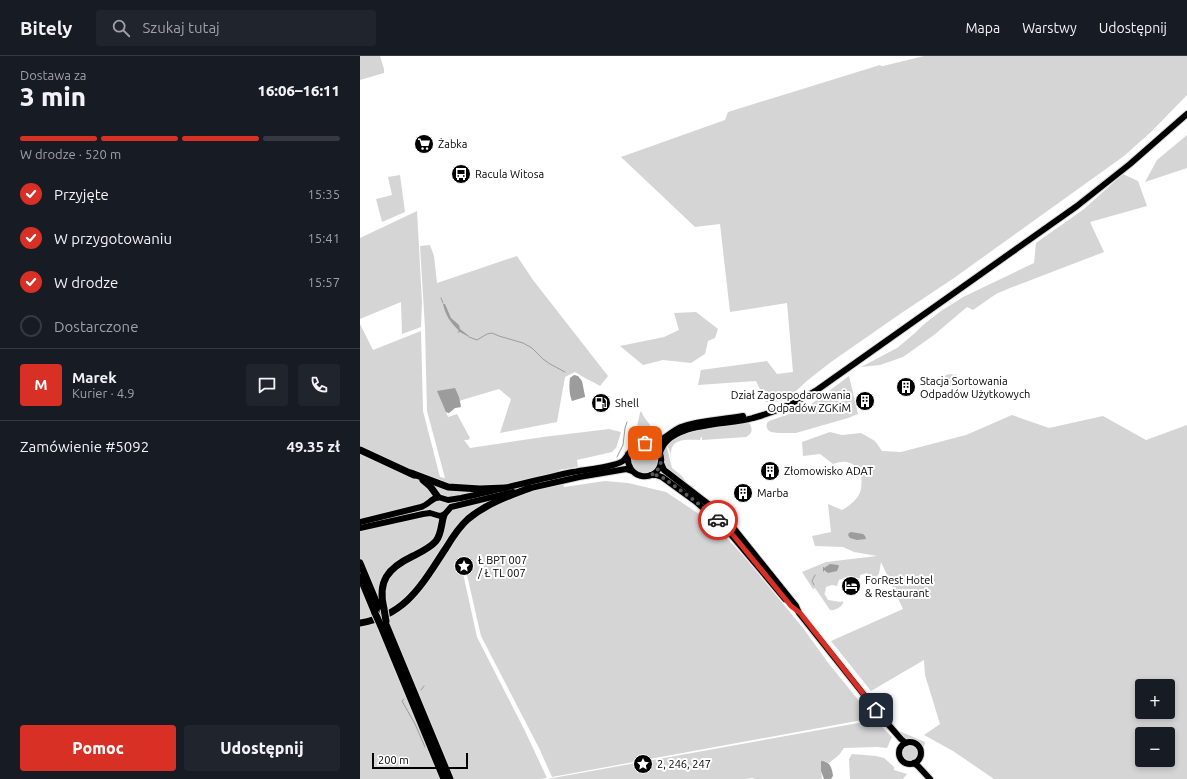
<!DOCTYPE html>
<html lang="pl">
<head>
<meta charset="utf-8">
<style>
  :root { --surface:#171b24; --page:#20242c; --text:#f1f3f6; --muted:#9ea1a6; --line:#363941; --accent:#d93025 }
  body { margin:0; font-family:Ubuntu,sans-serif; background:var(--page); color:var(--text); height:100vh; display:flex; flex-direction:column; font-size:15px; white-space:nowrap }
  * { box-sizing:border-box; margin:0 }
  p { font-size:13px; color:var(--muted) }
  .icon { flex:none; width:22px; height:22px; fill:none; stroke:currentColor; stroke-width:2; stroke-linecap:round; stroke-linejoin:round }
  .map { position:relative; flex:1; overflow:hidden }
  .drawer { display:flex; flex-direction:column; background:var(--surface); width:360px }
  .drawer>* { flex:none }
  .buttons { position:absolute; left:775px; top:623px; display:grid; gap:8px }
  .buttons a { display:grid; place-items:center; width:40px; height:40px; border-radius:4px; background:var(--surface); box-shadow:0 2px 6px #0003; font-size:20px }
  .scale { position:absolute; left:12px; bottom:10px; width:96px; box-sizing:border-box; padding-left:4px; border:2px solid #000; border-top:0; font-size:11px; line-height:14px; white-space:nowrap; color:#000; -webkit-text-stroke:3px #fff; paint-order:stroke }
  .pin { position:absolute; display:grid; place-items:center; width:34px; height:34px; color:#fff; margin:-17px; border-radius:8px; box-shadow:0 2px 6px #0006 }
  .courier { position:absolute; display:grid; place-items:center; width:40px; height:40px; margin:-20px; border:3px solid #d93025; border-radius:50%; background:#fff; color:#222; box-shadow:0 1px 5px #0007 }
  .overview em { font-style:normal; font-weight:800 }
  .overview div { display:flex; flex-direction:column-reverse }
  .overview { display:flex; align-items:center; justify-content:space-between; height:68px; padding:0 20px }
  h1 { font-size:26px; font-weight:800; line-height:30px }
  .bar { display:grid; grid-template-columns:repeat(4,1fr); gap:6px 4px; align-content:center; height:48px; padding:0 20px }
  .bar i { height:5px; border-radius:3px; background:var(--line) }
  .bar .active { background:var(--accent) }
  .bar p { grid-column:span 4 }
  .line { display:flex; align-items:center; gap:10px; padding:0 20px; border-top:1px solid var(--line) }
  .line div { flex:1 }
  .round { display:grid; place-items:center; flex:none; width:42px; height:42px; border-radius:4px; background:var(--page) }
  ol { padding:0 20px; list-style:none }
  li { display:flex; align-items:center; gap:12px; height:44px }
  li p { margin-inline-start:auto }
  li .icon { padding:4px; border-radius:50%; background:var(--accent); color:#fff; stroke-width:4 }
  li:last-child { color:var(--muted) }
  li i { width:22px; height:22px; border:2px solid var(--line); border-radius:50% }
  .cta { display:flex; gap:8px; margin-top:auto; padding:8px 20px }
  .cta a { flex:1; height:46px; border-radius:4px; background:var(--accent); color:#fff; font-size:16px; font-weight:800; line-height:46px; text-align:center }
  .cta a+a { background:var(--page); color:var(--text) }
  header { display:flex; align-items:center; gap:24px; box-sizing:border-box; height:56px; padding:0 20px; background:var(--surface); border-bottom:1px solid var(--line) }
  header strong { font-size:19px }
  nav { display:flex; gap:22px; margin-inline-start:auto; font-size:14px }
  .search { width:280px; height:36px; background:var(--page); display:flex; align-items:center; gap:10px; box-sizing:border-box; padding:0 14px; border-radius:4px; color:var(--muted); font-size:15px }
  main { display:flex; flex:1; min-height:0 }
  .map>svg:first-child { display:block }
  .green { fill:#d5d5d5; fill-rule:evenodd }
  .water { fill:#9c9c9c }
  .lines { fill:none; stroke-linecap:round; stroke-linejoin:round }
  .stream { stroke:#9c9c9c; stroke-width:1 }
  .major-casing { stroke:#dbdbdb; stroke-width:8 }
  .highway-casing { stroke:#dbdbdb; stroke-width:9 }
  .major { stroke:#000; stroke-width:6 }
  .highway { stroke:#000; stroke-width:7 }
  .highway-bridge-casing { stroke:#dbdbdb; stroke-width:9; stroke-linecap:butt }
  .highway-bridge { stroke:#000; stroke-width:7 }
  .done { stroke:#595959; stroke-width:4; stroke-dasharray:0 7.2 }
  .route { stroke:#d93025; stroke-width:5 }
  .labels { text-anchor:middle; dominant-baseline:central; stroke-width:4; stroke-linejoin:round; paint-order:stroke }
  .poi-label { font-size:11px; fill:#000; stroke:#fff; text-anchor:start }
</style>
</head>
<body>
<header>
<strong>Bitely</strong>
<div class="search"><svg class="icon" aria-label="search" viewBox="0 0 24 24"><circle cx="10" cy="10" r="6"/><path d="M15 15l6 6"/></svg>Szukaj tutaj</div>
<nav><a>Mapa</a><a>Warstwy</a><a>Udostępnij</a></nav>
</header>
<main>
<section class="drawer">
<div class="overview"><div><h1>3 min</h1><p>Dostawa za</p></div><em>16:06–16:11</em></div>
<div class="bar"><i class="active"></i><i class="active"></i><i class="active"></i><i></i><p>W drodze · 520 m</p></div>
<ol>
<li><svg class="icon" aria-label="check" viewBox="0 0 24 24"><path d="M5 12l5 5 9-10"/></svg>Przyjęte<p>15:35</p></li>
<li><svg class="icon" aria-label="check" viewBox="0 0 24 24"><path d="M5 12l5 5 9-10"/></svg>W przygotowaniu<p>15:41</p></li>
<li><svg class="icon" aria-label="check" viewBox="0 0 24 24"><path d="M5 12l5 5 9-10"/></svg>W drodze<p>15:57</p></li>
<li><i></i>Dostarczone</li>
</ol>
<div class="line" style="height:72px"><b class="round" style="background:var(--accent);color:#fff">M</b><div><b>Marek</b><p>Kurier · 4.9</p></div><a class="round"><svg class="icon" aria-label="chat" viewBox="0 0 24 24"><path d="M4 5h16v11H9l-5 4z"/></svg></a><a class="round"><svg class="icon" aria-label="phone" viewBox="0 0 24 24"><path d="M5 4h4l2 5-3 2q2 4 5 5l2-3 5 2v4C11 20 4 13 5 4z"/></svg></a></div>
<div class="line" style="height:52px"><div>Zamówienie #5092</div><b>49.35 zł</b></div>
<div class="cta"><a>Pomoc</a><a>Udostępnij</a></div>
</section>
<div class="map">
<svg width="827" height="723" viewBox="0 0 827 723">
  <rect width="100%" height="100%" fill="#fff"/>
  <g class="green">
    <polygon points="0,0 20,0 24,13 24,17 0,24"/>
    <polygon points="564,0 827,0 827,39 792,75 764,100 594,222 540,258 471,306 448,324 425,345 406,346 396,325 338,329 341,314 407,305 417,318 433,316 427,247 370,256 360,168 335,171 261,101 365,64 368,56 520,9 521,10 523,10"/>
    <polygon points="827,79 827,112 785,126 797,104"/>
    <polygon points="763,118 778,125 787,150 730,166 744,196 650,232 636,238 613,254 607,251 574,279 543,301 520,309 501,311 537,292 555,277 563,269 581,255 603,241 674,207 676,187 724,153"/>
    <polygon points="40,119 45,156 22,166 16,143 32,139 28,121"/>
    <polygon points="57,155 62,246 61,271 42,278 41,246 0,263 0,182"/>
    <path d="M70 189 74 200 77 227 157 200 173 224 248 320 240 330C232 325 224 322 215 316L205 321 197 366 140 377 151 343 139 333 102 344 100 345 101 351 95 352 89 357 86 356 88 361 97 358 110 382 108 384H104L110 392 183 381 249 373 261 376 256 392 252 396 217 404 218 411 199 414 204 431 245 425 268 427 306 436 354 468 386 503 443 572 469 608 513 662 192 721 179 692 121 580 104 506 101 508 117 581 165 675 187 722 180 723H0V268L13 294 61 275 63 355 80 421 85 422 67 355 65 272 60 190Z"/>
    <polygon points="336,256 358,273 355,282 348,285 345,298 331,307 303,304 283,309 260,290 304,281 319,274 314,257"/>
    <polygon points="591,318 594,319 596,318 598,325 595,329 588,330 585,327 584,323 586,319"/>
    <path d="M489 320 498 358 488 362 436 377H418L411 376 408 374C406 370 406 368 409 365L429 358 450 349Z"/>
    <path d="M281 355 284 361 300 382C292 386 277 385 277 373 277 368 279 362 280 357Z"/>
    <path d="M652 359 689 372 743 360 786 384 827 369V723H634L593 695 564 679 580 668 565 619 564 604 511 635 471 585 543 553 521 506 519 518 516 521 515 520 511 521 507 517 500 519V522H497L489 520 479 524 477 530 472 529 466 531 465 537H464L468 544 481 546 483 545V547C482 551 474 555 470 554L455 532 453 533 442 516 466 506 517 500 494 496 483 491 455 490 452 480 471 476 468 448 482 454C501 443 504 434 500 413 489 405 485 404 473 408L460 398 443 400 442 386 470 376 482 379 501 377 515 385 522 395 541 396 606 379ZM782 630H808V656H782ZM782 678H808V704H782Z"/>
    <path d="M386 366 390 368C393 374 392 378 386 381L342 384V381H341L340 384C328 384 311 381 311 398L306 387 327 375Z"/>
    <path d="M305 389 307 392 312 412 322 420 327 428 334 431 331 432C313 419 298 415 305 389Z"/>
    <path d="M281 392H292L298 399V411L289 418C286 417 282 418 279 416 266 411 269 396 281 392Z"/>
    <polygon points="515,664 532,681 527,692 517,691 484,692 479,699 469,707 465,705 461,711 462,723 394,723 393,722 385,723 187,723"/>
    <polygon points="539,675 565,686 564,691 560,690 553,686 546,685 538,678"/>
    <circle cx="550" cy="697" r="8"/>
    <polygon points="492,698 516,700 524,702 534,711 534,714 547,718 543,723 490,723 489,703"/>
  </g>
  <g class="water">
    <path d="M83 248H85L91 262 99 269 100 273 109 280V281L100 276 97 277 99 275C90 265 86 261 83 248Z"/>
    <path d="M214 319 218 320 222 325 225 340V341L212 345C209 338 209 329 210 322Z"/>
    <polygon points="95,332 99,341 101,351 95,352 89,357 86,356 77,335"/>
    <polygon points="491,476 503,478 505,480 506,483 497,484 490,482 488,479 489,477"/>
    <polygon points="470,508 478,509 479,510 477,515 468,517 464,514 464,516 463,515 463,511 464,511 464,512"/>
    <path d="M461 705C470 705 472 712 473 720L471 723H464L461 715Z"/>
  </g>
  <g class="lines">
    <g class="stream">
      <polyline points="81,242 83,247"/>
      <polyline points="109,281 117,284 127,278 132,277 139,280 163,287 172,292 183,303 190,308 205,316"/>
      <polyline points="257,401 263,389 265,372 267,366"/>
      <polyline points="454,529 452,525 455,519"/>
      <polyline points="61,634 64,630"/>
      <polyline points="44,643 42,645 55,668 65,691"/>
    </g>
    <defs>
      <g id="major">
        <path d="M291 388C301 387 311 375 321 371 341 364 362 364 383 360"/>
        <path d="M300 397C308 365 368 370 393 362 416 356 437 346 457 334L717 150 770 108 827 58"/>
        <polyline points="301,407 304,414 352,451 371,469 436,550 439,557 520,659 541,683 546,687"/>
        <polyline points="291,419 296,419 302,421 335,445 363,469 425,543"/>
        <polyline points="166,433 219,421 266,413 272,415"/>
        <path d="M0 466 61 451C68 449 71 443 78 441L88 444 101 442C137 434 172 425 208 417 223 414 238 413 253 409 257 408 261 407 264 404 272 396 272 386 287 387 297 388 304 400 300 410 294 427 265 423 268 398"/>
        <polyline points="0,472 63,458 70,457 80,460 84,459 91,451 95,450 153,436"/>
        <circle cx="550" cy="697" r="11"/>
        <polyline points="554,707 558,710 570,723"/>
      </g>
      <g id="highway">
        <polyline points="0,394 54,419"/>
        <polyline points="51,417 88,431 120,433 145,432"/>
        <polyline points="63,424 70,430 78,441"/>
        <polyline points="0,507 20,555"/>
        <polyline points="0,521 15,557"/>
        <path d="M24 553C17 525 28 512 53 500 61 496 70 492 76 485 82 477 81 467 84 459"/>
        <polyline points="25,566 90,723"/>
        <path d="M0 567C47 559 62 528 86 492 92 482 99 471 108 463 126 448 148 440 170 432"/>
        <polyline points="20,568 84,723"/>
      </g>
    </defs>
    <use href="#major" class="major-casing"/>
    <use href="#highway" class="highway-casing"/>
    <use href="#major" class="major"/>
    <use href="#highway" class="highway"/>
    <defs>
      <g id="highway-bridge">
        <polyline points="24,553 26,565"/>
        <polyline points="15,557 20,568"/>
      </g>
    </defs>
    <use href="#highway-bridge" class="highway-bridge-casing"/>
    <use href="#highway-bridge" class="highway-bridge"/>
  </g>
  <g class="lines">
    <path class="done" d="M285 387C303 388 307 411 291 419H296L302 421 335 445 358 464"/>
    <polyline class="route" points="358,464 373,479 431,550 440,557 516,654"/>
  </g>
  <defs>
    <symbol id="supermarket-disc" viewBox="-11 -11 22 22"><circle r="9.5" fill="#000" stroke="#fff"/><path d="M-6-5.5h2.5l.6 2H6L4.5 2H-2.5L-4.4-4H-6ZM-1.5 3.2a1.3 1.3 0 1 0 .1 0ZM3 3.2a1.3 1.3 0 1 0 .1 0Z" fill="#fff"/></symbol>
    <symbol id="bus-disc" viewBox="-11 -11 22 22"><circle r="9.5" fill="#000" stroke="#fff"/><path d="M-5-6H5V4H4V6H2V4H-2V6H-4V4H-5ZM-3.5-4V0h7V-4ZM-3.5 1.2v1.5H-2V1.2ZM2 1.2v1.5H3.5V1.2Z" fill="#fff"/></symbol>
    <symbol id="building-disc" viewBox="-11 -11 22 22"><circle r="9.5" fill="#000" stroke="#fff"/><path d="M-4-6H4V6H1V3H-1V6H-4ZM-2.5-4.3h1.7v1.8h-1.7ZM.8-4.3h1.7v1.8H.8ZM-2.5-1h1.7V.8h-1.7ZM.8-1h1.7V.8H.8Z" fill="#fff"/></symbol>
    <symbol id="fuel-disc" viewBox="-11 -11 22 22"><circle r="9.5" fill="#000" stroke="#fff"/><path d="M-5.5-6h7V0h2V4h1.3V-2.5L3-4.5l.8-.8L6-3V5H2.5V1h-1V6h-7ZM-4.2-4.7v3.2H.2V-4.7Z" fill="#fff"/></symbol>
    <symbol id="sight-disc" viewBox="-11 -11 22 22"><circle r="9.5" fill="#000" stroke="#fff"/><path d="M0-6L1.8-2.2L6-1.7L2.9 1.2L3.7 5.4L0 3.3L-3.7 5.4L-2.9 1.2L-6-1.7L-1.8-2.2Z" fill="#fff"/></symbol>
    <symbol id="hotel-disc" viewBox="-11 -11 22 22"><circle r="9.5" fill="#000" stroke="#fff"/><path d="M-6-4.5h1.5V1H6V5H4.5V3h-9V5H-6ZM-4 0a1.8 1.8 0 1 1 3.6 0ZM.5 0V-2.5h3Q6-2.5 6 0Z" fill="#fff"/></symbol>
  </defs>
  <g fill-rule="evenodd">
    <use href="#supermarket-disc" x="53" y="77" width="22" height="22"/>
    <use href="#bus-disc" x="90" y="107" width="22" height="22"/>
    <use href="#building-disc" x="535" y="320" width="22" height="22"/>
    <use href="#building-disc" x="494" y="334" width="22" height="22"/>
    <use href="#fuel-disc" x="230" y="336" width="22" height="22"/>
    <use href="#building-disc" x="399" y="404" width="22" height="22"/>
    <use href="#building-disc" x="372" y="426" width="22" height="22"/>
    <use href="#sight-disc" x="93" y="499" width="22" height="22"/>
    <use href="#hotel-disc" x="480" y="519" width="22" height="22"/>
    <use href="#sight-disc" x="272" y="697" width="22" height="22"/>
  </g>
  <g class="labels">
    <g class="poi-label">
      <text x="78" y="88">Żabka</text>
      <text x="115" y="118">Racula Witosa</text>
      <text x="560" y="325">Stacja Sortowania<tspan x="560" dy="13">Odpadów Użytkowych</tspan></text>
      <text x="491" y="339" text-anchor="end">Dział Zagospodarowania<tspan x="491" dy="13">Odpadów ZGKiM</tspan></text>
      <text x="255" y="347">Shell</text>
      <text x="424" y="415">Złomowisko ADAT</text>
      <text x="397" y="437">Marba</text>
      <text x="118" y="504">Ł BPT 007<tspan x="118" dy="13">/ Ł TL 007</tspan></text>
      <text x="505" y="524">ForRest Hotel<tspan x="505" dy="13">&amp; Restaurant</tspan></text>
      <text x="297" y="708">2, 246, 247</text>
    </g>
  </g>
</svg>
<div class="buttons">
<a>+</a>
<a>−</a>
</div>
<div class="scale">200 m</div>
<div class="pin" style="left:285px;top:387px;background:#ea580c"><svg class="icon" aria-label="bag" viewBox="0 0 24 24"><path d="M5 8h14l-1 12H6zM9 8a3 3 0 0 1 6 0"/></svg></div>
<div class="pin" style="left:516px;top:654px;background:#1f2937"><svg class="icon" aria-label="home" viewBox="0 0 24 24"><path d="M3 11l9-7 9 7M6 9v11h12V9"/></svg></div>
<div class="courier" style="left:358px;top:464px"><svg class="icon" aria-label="car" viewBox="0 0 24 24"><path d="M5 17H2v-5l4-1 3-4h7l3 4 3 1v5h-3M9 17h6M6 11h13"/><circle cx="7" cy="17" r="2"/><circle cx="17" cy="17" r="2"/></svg></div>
</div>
</main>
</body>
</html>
